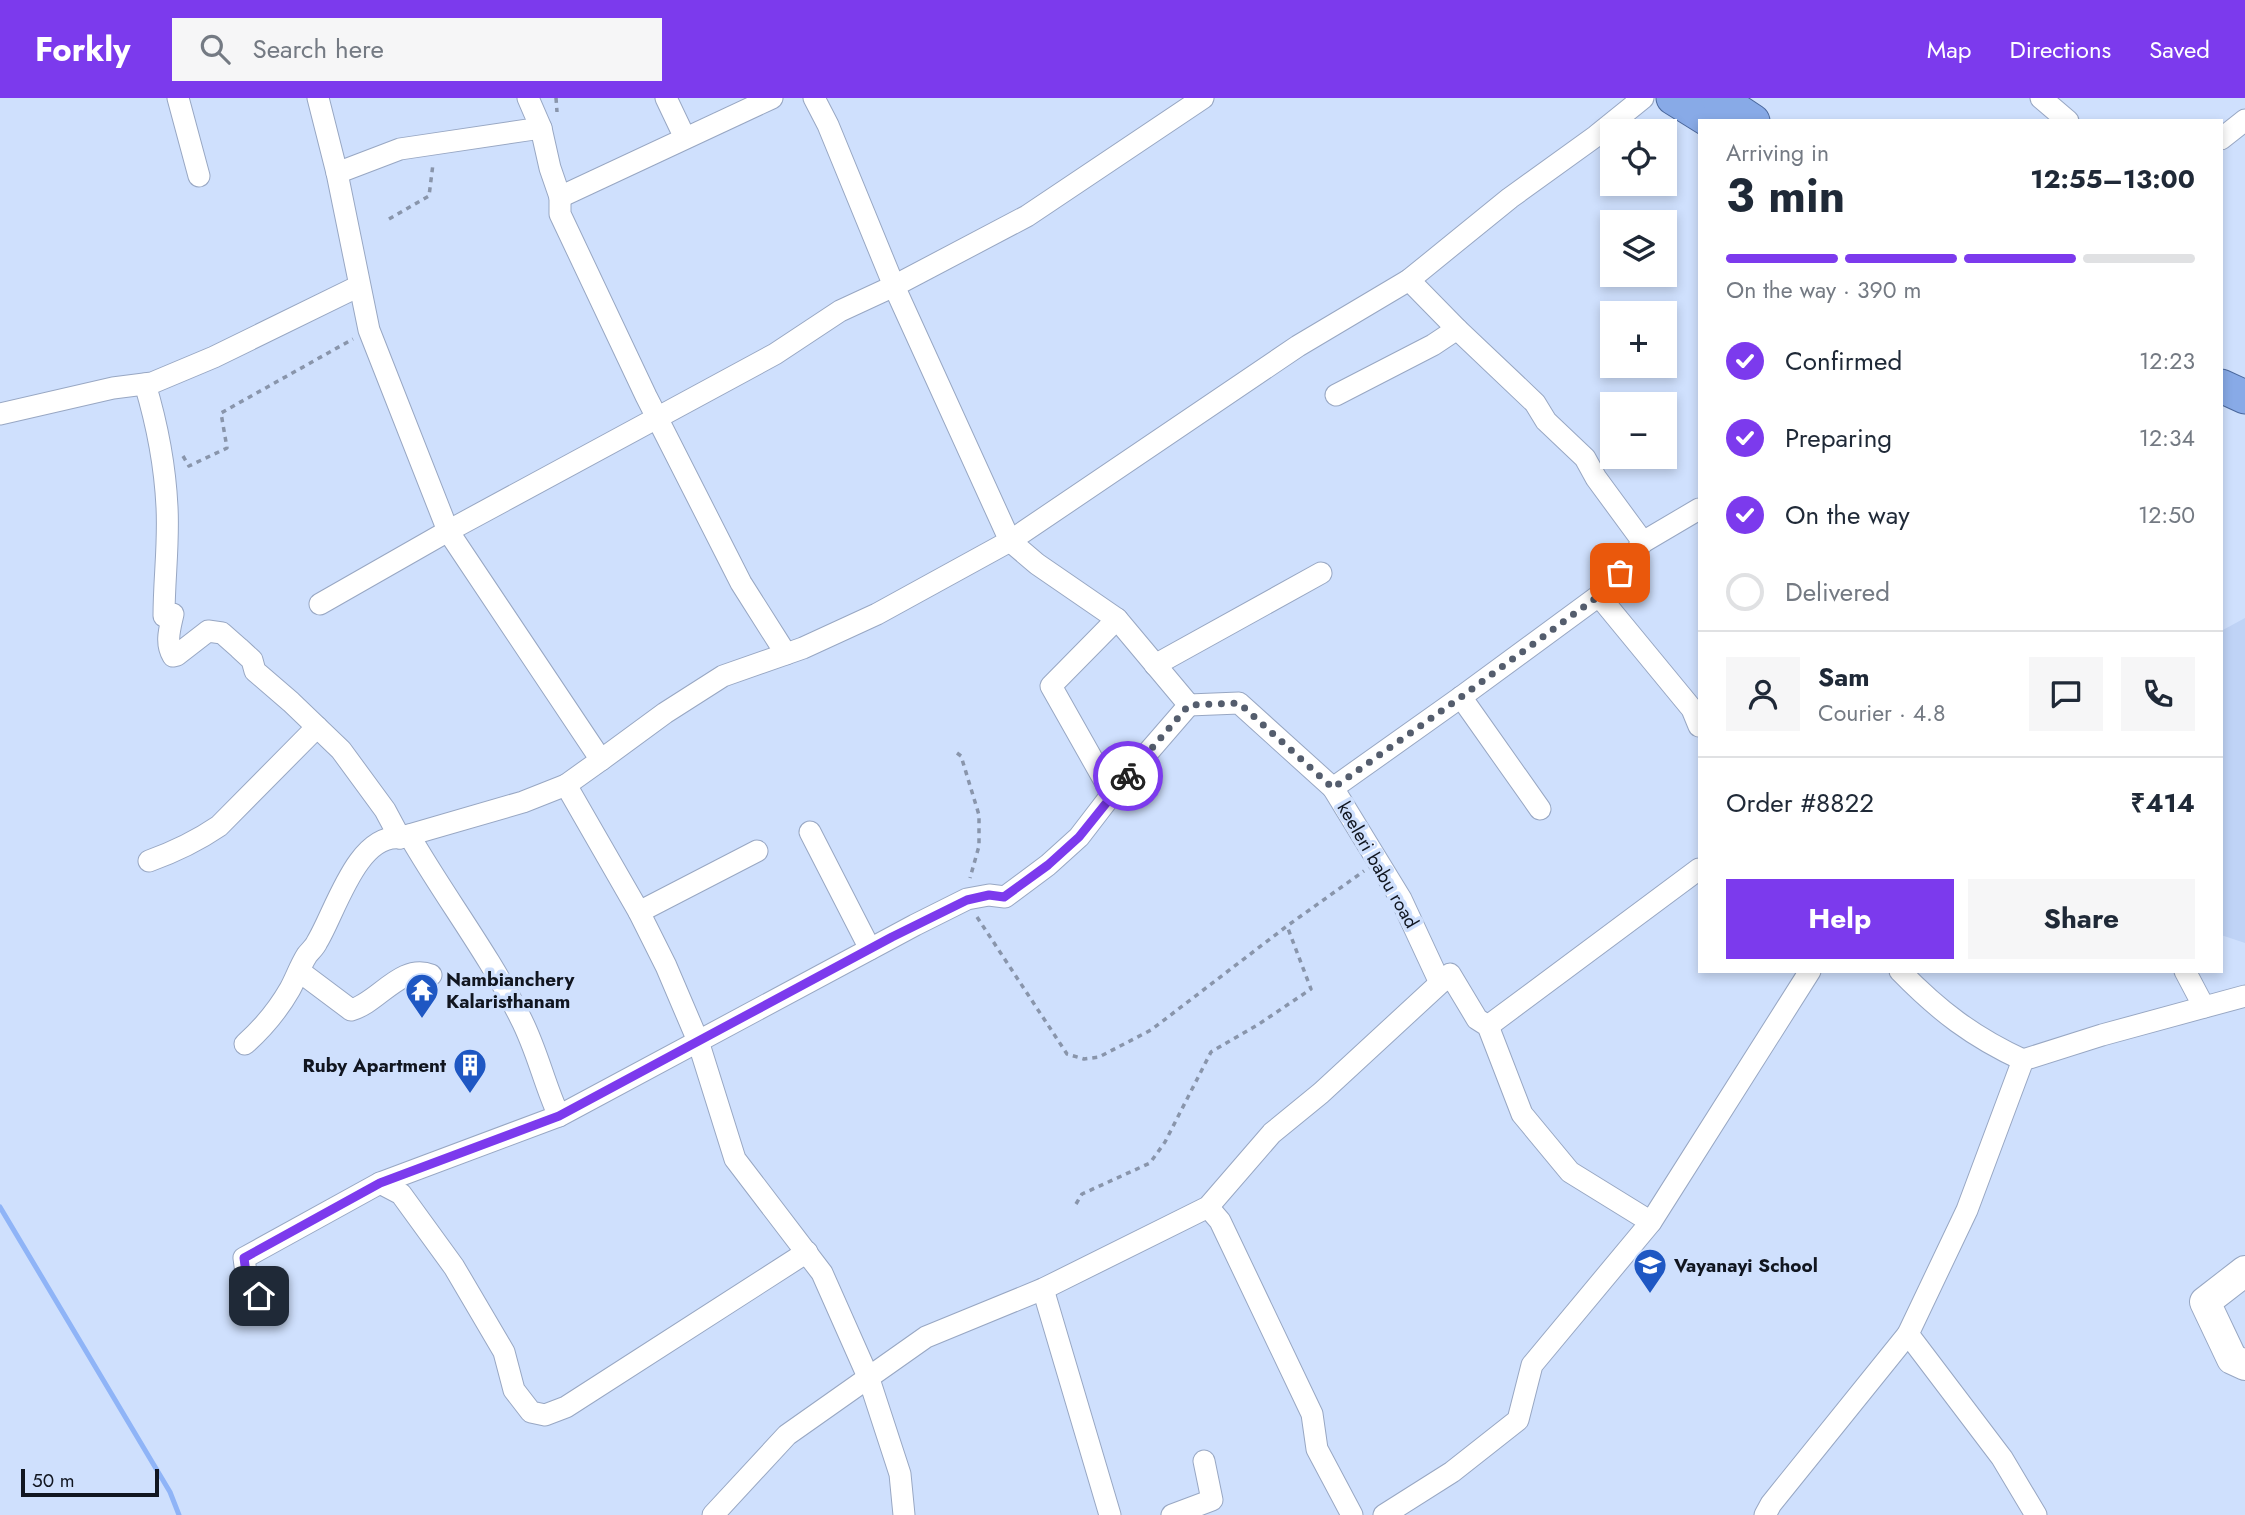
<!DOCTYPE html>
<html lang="en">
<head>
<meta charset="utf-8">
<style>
  :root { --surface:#fff; --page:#f6f6f7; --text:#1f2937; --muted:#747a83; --line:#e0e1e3; --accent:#7c3aed }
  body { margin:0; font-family:Jost,sans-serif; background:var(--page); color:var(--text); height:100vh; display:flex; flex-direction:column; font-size:26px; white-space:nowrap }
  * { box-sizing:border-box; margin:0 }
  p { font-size:23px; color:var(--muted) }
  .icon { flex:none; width:38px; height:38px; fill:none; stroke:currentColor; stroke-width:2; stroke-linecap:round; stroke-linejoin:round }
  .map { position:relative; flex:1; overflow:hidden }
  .details { position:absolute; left:1698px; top:21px; width:525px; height:854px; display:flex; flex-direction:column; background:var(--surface); border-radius:0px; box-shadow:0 4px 10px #0003 }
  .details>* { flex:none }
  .buttons { position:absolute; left:1600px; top:21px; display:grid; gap:14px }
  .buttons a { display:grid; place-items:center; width:77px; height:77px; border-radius:0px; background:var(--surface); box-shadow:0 4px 10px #0003; font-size:35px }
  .scale { position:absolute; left:21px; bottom:18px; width:138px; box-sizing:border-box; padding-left:7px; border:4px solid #111620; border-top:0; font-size:19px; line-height:24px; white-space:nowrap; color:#111620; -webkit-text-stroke:5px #cfe0fd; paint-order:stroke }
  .pin { position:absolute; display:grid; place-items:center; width:60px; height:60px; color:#fff; margin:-30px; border-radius:14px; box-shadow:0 4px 10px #0006 }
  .courier { position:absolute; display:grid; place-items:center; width:70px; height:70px; margin:-35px; border:5px solid #7c3aed; border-radius:50%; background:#fff; color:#222; box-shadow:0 2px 9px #0007 }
  .headline em { font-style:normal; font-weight:700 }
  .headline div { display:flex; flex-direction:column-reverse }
  .headline { display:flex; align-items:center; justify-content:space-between; height:119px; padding:0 28px }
  h1 { font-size:46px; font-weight:700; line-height:52px }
  .bar { display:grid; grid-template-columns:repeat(4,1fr); gap:10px 7px; align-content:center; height:84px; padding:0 28px }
  .bar i { height:9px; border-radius:5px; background:var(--line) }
  .bar .selected { background:var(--accent) }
  .bar p { grid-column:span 4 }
  .line { display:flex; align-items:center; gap:18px; padding:0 28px; border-top:2px solid var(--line) }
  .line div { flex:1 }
  .round { display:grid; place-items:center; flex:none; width:74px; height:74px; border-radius:0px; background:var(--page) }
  ol { padding:0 28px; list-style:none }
  li { display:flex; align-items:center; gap:21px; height:77px }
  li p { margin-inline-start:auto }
  li .icon { padding:7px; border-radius:50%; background:var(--accent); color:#fff; stroke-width:4 }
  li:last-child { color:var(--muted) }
  li i { width:38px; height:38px; border:4px solid var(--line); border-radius:50% }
  .button { display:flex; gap:14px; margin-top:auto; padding:14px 28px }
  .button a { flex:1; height:80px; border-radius:0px; background:var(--accent); color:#fff; font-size:28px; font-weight:700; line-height:80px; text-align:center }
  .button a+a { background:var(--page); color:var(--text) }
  header { display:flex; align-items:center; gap:42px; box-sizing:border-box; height:98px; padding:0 35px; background:var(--accent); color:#fff }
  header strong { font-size:33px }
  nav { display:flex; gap:38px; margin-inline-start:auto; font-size:24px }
  .search { width:490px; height:63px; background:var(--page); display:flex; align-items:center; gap:18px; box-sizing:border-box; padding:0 24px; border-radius:0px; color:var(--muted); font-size:26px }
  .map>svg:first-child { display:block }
  .built { fill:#bfd3f6 }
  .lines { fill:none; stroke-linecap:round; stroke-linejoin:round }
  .stream { stroke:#8fb4f7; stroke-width:5 }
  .minor-casing { stroke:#98a7c3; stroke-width:23 }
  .secondary-casing { stroke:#98a7c3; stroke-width:32 }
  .trunk-casing { stroke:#4b689d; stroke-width:35 }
  .path { stroke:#8995ab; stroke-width:3.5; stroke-dasharray:5 5; stroke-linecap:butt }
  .minor { stroke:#fff; stroke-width:21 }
  .secondary { stroke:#fff; stroke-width:30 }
  .trunk { stroke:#88aae7; stroke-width:33 }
  .done { stroke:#545d6d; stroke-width:7; stroke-dasharray:0 12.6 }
  .route { stroke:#7c3aed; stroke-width:9 }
  .labels { text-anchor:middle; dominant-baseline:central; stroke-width:7; stroke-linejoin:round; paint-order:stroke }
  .street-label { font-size:19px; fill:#111620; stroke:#cfe0fd }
  .poi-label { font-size:19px; font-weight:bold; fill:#111620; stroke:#cfe0fd; text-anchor:start }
</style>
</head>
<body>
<header>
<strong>Forkly</strong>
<div class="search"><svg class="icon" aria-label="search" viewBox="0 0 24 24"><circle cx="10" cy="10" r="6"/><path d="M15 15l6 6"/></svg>Search here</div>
<nav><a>Map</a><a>Directions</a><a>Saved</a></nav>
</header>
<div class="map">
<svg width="2245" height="1417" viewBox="0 0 2245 1417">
  <rect width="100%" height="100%" fill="#cfe0fd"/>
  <polygon class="built" points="2245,520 2245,845 2221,837 2221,533"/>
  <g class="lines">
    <polyline class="stream" points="0,1109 170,1394 179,1417"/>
    <defs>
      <g id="minor">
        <polyline points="178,0 199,78"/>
        <polyline points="318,0 337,75 369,232 448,433 601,662 566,687 639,814 666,868 698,943 735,1061 822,1175 869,1281 900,1376 904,1417"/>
        <polyline points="666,0 685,40"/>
        <polyline points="2041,0 2068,23"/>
        <polyline points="541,30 550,70 560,99 772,0"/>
        <polyline points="2221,41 2245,22"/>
        <polyline points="337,75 400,51 541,30 528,0"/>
        <polyline points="560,99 560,116 646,298 741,485 786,556"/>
        <polyline points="1457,231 1535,305 1546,323 1585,360 1596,380 1643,444"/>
        <path d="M145 286C157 326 165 367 167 409 169 446 164 481 164 518L173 516C170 530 165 545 173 558L177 557 208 533 222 535 239 550 252 562 255 573 291 604 341 652 385 712 400 740 409 737C444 798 488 855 520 919 537 951 544 986 559 1018"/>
        <polyline points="1336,297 1433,247 1457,231 1409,182"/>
        <polyline points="0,316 113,290 152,285 214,259 359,188"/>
        <polyline points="1599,498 1692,611 1699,628"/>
        <polyline points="320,506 448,433 775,256 840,213 894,188 828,27 814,0"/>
        <polyline points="1155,567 1321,475"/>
        <polyline points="1461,599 1540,711"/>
        <polyline points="601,662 665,615 723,578 803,550 877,516 1010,443 894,188 1027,118 1203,0"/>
        <polyline points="1333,690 1239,605 1189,607 1117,521 1037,466 1010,443 1298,248 1409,182 1510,100 1596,38 1643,0"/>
        <polyline points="1112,696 1189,607"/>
        <polyline points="810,734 870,851"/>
        <polyline points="409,737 523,704 566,687"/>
        <path d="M149 763C174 754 197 743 219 728L317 629"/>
        <polyline points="639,814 757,753"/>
        <path d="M299 873 351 912C378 905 401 865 431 877"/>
        <path d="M1900 873C1939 913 1973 939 2023 962"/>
        <polyline points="2185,873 2204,909"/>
        <polyline points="1440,885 1401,801 1333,690 1461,599 1608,491 1643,444 1699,411"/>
        <polyline points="1488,928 1699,771"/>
        <path d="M245 946C263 930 278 912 290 891 296 880 300 868 307 857 310 853 315 849 317 844 335 815 357 735 400 740"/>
        <polyline points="380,1085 559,1018 915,827 967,801 989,797 1005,799 1048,767 1079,739 1112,696 1051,588 1117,521"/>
        <polyline points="1208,1109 1220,1123 1312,1316 1317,1351 1352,1417"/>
        <polyline points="1043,1191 1110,1417"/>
        <polyline points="272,1214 247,1182 244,1160 380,1085 401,1096 454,1169 504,1254 514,1292 531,1314 545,1317 566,1309 807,1154"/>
        <polyline points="713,1417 787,1337 926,1239 1043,1191 1208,1109 1272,1035 1321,995 1450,876 1477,921 1488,928 1522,1016 1570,1074 1651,1124 1810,873"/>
        <polyline points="1172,1417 1212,1402 1204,1363"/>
        <polyline points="1384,1417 1452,1374 1518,1322 1532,1267 1651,1124"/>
        <polyline points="1765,1417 1771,1406 1908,1236"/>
        <polyline points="2036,1417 2002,1360 1908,1236 1967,1112 2023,962 2102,937 2245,898"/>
      </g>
      <polyline id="secondary" points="2245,1173 2205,1204 2232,1261 2245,1267"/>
      <g id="trunk">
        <polyline points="1673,0 1710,23"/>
        <polyline points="1718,0 1753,23"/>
        <polyline points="2221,288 2245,299"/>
      </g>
    </defs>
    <use href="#minor" class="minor-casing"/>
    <use href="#secondary" class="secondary-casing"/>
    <use href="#trunk" class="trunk-casing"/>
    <g class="path">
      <polyline points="556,0 557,14"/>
      <polyline points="389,121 429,98 433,66"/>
      <polyline points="183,358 189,368 227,350 221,315 353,241"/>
      <polyline points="957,655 961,658 979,717 979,748 970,780"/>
      <polyline points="977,819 1067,956 1084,961 1099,959 1151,932 1287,828 1364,773"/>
      <polyline points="1076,1106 1082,1096 1150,1065 1165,1044 1211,954 1259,926 1311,891 1287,828"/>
    </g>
    <use href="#minor" class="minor"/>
    <use href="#secondary" class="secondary"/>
    <use href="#trunk" class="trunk"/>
  </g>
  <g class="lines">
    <polyline class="done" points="1128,678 1189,607 1239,605 1333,690 1461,599 1608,491 1620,475"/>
    <polyline class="route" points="259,1198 247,1182 244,1160 380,1085 559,1018 892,839 967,802 989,797 1004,799 1048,767 1079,739 1128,678"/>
  </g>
  <defs>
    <symbol id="temple-pin" viewBox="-11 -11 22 30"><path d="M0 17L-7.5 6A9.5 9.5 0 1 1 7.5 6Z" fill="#1e57c3" stroke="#cfe0fd"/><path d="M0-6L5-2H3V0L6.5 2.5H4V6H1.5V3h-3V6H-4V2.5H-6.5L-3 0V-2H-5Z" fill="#fff"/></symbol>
    <symbol id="building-pin" viewBox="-11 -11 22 30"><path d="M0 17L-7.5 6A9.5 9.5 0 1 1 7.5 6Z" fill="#1e57c3" stroke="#cfe0fd"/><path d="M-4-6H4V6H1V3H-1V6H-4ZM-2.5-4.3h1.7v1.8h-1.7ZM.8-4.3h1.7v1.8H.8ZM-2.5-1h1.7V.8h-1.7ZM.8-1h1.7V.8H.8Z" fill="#fff"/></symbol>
    <symbol id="school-pin" viewBox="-11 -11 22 30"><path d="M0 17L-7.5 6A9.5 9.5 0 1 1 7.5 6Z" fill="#1e57c3" stroke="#cfe0fd"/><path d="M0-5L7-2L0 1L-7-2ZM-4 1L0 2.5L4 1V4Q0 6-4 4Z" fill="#fff"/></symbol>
  </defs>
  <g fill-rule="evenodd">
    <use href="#temple-pin" x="403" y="873" width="38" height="52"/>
    <use href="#building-pin" x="451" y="948" width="38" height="52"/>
    <use href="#school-pin" x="1631" y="1148" width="38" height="52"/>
  </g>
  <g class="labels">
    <g class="street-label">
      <text transform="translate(1378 767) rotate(60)">keeleri babu road</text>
    </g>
    <g class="poi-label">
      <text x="446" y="881">Nambianchery<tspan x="446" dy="22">Kalaristhanam</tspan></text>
      <text x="446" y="967" text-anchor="end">Ruby Apartment</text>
      <text x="1674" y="1167">Vayanayi School</text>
    </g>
  </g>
</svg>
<div class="buttons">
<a><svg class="icon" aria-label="locate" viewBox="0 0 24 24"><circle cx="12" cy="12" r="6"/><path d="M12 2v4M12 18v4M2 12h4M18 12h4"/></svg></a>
<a><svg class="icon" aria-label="layers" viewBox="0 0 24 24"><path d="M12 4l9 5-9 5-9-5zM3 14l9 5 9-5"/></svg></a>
<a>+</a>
<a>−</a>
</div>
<div class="scale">50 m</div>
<div class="pin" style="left:1620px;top:475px;background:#ea580c"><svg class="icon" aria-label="bag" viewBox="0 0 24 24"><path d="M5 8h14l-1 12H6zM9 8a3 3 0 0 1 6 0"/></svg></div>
<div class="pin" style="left:259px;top:1198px;background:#1f2937"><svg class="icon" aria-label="home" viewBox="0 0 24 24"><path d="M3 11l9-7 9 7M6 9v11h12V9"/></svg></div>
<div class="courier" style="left:1128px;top:678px"><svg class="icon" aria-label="bike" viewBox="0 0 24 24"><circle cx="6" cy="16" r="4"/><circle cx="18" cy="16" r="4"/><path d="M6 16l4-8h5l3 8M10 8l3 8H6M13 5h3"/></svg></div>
<section class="details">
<div class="headline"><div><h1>3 min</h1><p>Arriving in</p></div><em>12:55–13:00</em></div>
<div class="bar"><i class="selected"></i><i class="selected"></i><i class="selected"></i><i></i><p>On the way · 390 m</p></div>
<ol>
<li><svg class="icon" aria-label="check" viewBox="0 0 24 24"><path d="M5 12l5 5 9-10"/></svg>Confirmed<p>12:23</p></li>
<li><svg class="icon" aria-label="check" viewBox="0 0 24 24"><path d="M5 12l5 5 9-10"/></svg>Preparing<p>12:34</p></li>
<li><svg class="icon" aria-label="check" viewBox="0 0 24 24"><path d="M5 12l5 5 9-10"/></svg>On the way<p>12:50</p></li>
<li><i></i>Delivered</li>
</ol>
<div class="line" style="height:126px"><a class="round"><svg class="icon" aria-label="person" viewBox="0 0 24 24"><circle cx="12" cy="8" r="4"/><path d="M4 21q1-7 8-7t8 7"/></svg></a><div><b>Sam</b><p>Courier · 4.8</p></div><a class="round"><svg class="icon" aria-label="chat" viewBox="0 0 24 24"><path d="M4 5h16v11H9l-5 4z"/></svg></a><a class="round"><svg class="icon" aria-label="phone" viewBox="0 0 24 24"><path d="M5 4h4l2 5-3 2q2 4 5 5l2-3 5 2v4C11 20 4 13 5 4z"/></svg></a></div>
<div class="line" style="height:91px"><div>Order #8822</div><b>₹414</b></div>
<div class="button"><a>Help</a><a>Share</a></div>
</section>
</div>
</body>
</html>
